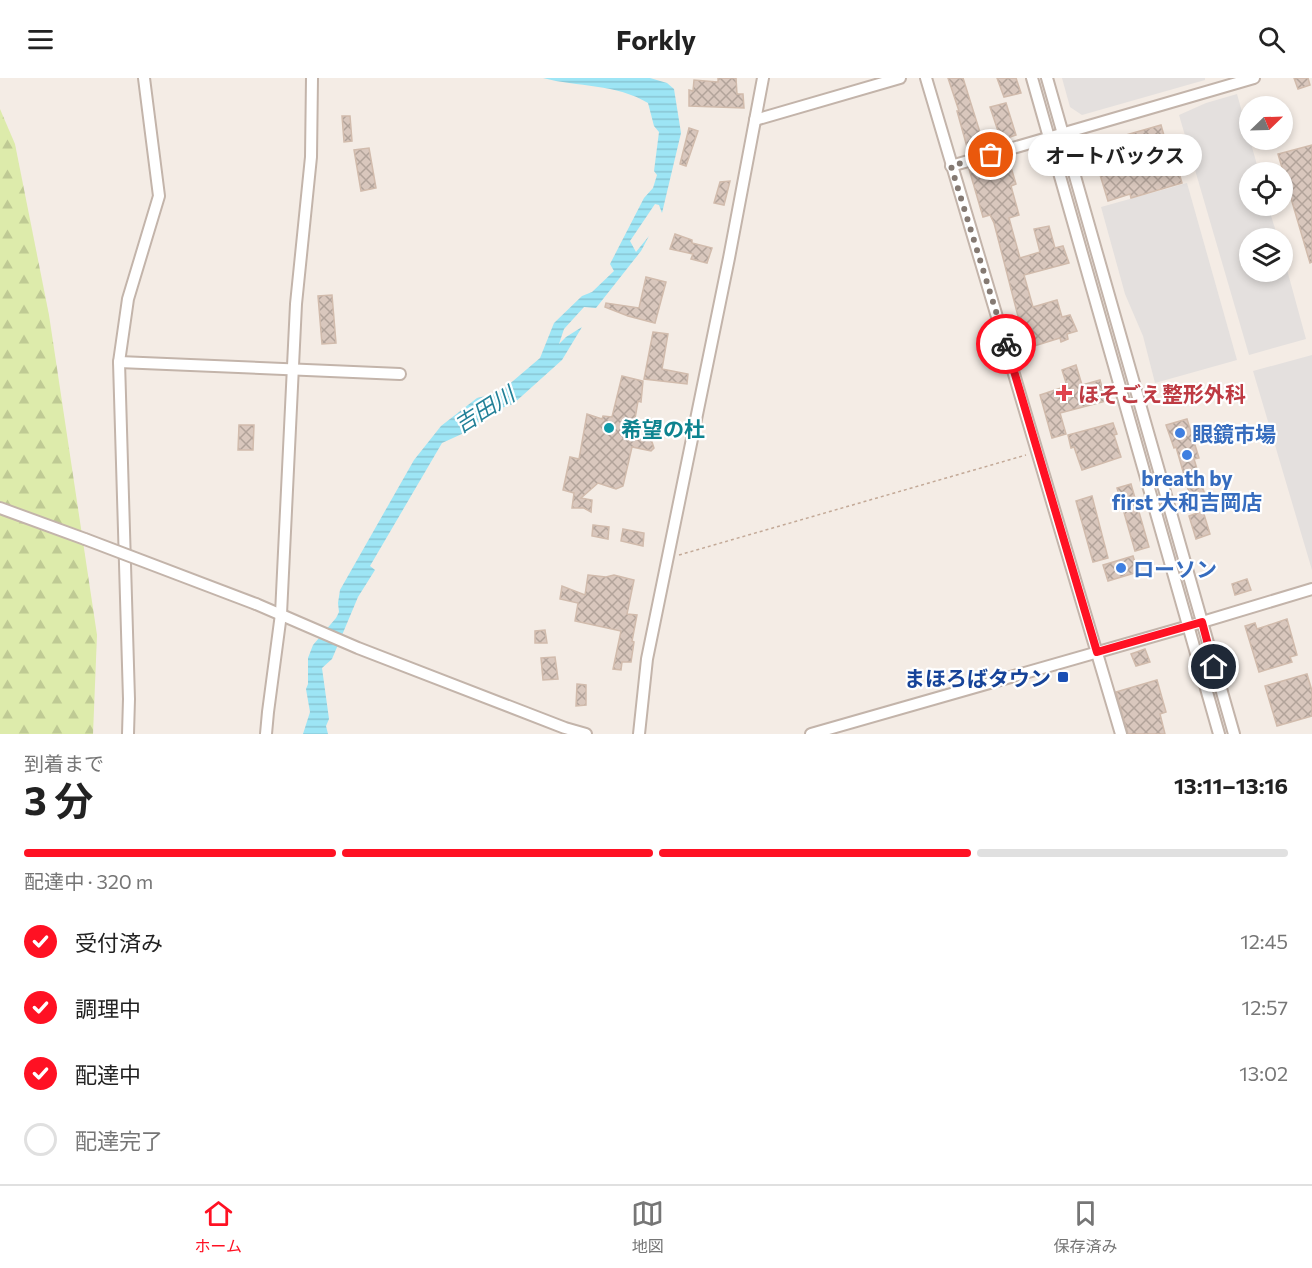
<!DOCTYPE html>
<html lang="ja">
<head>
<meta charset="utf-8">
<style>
  :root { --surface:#fff; --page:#f2f2f2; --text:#222; --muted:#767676; --line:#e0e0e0; --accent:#ff1123 }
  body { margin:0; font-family:Commissioner,"Noto Sans JP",sans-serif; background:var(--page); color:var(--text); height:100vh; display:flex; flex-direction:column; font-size:22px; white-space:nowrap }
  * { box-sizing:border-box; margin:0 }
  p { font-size:20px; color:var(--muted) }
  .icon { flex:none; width:33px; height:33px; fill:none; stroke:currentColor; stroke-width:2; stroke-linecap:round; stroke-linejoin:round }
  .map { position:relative; height:656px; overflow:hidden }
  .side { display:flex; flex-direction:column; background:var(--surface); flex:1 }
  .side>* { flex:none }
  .needle { width:39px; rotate:67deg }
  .tools { position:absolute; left:1239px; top:18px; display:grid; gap:12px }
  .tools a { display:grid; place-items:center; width:54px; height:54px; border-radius:50%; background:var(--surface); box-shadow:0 3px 9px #0003; font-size:30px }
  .pin { position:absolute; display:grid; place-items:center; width:51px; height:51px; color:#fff; margin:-26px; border:3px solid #fff; border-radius:50%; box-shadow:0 2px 6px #0007 }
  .courier { position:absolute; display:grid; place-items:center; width:60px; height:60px; margin:-30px; border:4px solid #ff1123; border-radius:50%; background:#fff; color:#222; box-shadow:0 2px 8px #0007 }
  .bubble { position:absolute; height:42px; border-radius:21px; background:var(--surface); box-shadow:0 3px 9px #0003; font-size:20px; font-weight:700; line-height:42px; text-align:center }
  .head em { font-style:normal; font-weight:700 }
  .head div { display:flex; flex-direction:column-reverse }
  .head { display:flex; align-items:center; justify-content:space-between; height:102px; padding:0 24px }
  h1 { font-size:39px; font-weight:700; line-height:45px }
  .bar { display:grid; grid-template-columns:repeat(4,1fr); gap:9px 6px; align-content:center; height:72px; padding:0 24px }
  .bar i { height:8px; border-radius:4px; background:var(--line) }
  .bar .selected { background:var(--accent) }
  .bar p { grid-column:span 4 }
  ol { padding:0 24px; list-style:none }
  li { display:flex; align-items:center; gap:18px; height:66px }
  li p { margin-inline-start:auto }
  li .icon { padding:6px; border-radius:50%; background:var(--accent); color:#fff; stroke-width:4 }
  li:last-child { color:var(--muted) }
  li i { width:33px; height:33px; border:3px solid var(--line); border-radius:50% }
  header { display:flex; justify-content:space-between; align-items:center; height:78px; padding:0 24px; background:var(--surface); font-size:27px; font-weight:700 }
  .tabs { display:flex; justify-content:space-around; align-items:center; height:84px; border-top:2px solid var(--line); background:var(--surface); font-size:16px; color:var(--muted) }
  .tabs a { display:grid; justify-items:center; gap:3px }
  .tabs .selected { color:var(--accent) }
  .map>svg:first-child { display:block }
  .forest { fill:url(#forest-firs) }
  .parking { fill:#e4e0de }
  .water { fill:url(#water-rules) }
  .building { fill:url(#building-cross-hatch); stroke:#d1bbac; stroke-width:1.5 }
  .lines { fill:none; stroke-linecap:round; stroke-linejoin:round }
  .minor-casing { stroke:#c3b4aa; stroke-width:14 }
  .path { stroke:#c3a997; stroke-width:1.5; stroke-dasharray:3 3; stroke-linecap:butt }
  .minor { stroke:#fff; stroke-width:10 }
  .minor-bridge-casing { stroke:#c3b4aa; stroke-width:14; stroke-linecap:butt }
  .minor-bridge { stroke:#fff; stroke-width:10 }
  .done { stroke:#847972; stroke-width:6; stroke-dasharray:0 10.8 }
  .route { stroke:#ff1123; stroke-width:8 }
  .health-dot { fill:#e0444e; stroke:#fff; stroke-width:2 }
  .culture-dot { fill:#0f9aa8; stroke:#fff; stroke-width:2 }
  .shop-dot { fill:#3f7fe0; stroke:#fff; stroke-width:2 }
  .transit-dot { fill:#1a4fb4; stroke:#fff; stroke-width:2 }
  .labels { text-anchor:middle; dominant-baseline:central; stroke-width:4.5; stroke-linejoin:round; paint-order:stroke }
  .health-label { font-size:21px; font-weight:bold; fill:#be3a42; stroke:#fff; text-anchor:start }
  .culture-label { font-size:21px; font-weight:bold; fill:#0d838f; stroke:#fff; text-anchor:start }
  .shop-label { font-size:21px; font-weight:bold; fill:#366cbe; stroke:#fff; text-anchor:start }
  .transit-label { font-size:21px; font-weight:bold; fill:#164399; stroke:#fff; text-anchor:end }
  .water-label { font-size:22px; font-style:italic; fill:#228198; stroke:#fff }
</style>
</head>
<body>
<header><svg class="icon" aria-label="menu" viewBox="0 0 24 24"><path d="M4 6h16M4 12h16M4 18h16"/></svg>Forkly<svg class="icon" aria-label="search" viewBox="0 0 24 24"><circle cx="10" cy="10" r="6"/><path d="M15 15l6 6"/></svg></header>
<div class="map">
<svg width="1312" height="656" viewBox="0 0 1312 656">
  <defs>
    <pattern id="forest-firs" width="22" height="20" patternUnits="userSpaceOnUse" patternTransform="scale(1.5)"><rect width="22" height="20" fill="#ddebab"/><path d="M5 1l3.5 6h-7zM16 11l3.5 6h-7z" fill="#bfca94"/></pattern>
    <pattern id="water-rules" width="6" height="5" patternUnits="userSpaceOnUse" patternTransform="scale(1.5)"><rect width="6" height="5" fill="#9de5f5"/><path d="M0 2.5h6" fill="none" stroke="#89c5d3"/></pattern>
    <pattern id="building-cross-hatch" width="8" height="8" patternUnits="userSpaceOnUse" patternTransform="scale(1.5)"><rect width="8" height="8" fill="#d9c7bd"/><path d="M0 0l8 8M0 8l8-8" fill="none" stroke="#b2a39a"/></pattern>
  </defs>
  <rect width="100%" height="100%" fill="#f4ece5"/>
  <polygon class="forest" points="0,31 15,66 49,237 97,557 93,656 0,656"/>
  <g class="parking">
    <polygon points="1062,0 1205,0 1205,2 1082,37 1070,29"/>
    <polygon points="1237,16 1259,94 1250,94 1250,128 1268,128 1278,160 1250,160 1250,194 1282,194 1283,177 1306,261 1249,277 1179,37 1206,25"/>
    <polygon points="1187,105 1237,282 1155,305 1143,258 1125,216 1101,129"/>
    <polygon points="1312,277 1312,492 1253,293"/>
  </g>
  <path class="water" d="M543 0H650L667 5 674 11 681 55 662 135 659 127 655 126 630 163 636 174 649 158 641 173 596 230 584 229 564 251 559 266 566 259 582 249 562 282 513 326 495 332 464 355 442 365 370 488 375 492 358 519 332 581 322 590 329 641 326 648 328 656H303L310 634 306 611 308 606V580L313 567 336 540 339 534 338 525 340 512 414 382 441 348 477 320 499 315 540 280 554 245 582 218 592 214 614 193 610 186 644 120 653 110 657 97 654 93 659 54 654 48 648 25C617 6 577 9 543 0Z"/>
  <g class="building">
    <polygon points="718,0 736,0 737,16 743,16 744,30 689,28 689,12 693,13 694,2 718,4"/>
    <polygon points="948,0 963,0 983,64 967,69 957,33 959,33"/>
    <polygon points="997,0 1016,0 1021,15 1004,19"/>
    <polygon points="1294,0 1308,0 1310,7 1298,11"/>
    <polygon points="1006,25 1016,57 1001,62 990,29"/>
    <polygon points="342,38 350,38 352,63 344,64"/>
    <polygon points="1161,47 1173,89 1177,88 1182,105 1131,120 1130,116 1108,123 1091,67"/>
    <polygon points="689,50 698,53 686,88 680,86"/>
    <polygon points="1312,67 1312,184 1310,185 1278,76"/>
    <polygon points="369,70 376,110 361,113 354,72"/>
    <polygon points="1008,79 1016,106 1011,108 1019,137 1009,140 1020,180 1040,174 1034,151 1049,148 1055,170 1063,168 1069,185 1024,197 1033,229 1057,222 1062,239 1070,237 1077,253 1067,256 1068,261 1061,264 1060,260 1034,268 1032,258 1027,259 1024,249 1021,250 994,145 990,137 983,139 969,91"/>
    <polygon points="730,103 724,127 714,125 720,104"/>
    <polygon points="675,156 692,162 692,165 712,170 707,185 691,181 693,176 670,171"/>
    <polygon points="646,199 666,204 655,245 628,238 605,229 606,225 639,230"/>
    <polygon points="332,217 336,265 322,266 318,218"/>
    <polygon points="653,254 668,256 662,291 688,296 687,306 644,301"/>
    <polygon points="1076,287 1082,307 1100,302 1106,323 1060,335 1066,356 1052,360 1040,317 1067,308 1062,292"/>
    <polygon points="622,298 643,303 641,324 638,323 632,358 651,361 654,370 651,373 632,369 623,408 616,411 598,405 581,420 592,422 591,434 584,430 572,430 574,415 563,412 570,379 579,381 587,336 602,341 603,338 612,339"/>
    <polygon points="1187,341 1199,380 1194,381 1205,417 1191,421 1176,369 1174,370 1166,347"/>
    <polygon points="1113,345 1117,356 1114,357 1121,379 1082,392 1074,369 1071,370 1068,357"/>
    <polygon points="239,347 254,347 253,372 238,372"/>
    <polygon points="1131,406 1149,469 1135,473 1117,410"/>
    <polygon points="1092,418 1108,480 1093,484 1076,423"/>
    <polygon points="1203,433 1210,456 1196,461 1189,438"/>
    <polygon points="593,447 609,449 608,461 592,458"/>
    <polygon points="623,451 644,455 643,468 621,463"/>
    <polygon points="1133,478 1138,494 1108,503 1103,487"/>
    <polygon points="588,497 606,499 614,497 634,502 627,536 637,537 632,563 634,564 631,584 622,584 621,592 613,591 621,553 575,543 578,525 560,521 562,508 585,517"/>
    <polygon points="1247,501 1251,512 1235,517 1232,506"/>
    <polygon points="1287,541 1297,577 1290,579 1292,584 1259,594 1245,548 1255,545 1257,551"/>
    <polygon points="545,552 547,565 535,565 535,553"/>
    <polygon points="1145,571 1150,584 1136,588 1131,576"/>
    <polygon points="555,579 558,601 543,602 541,580"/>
    <polygon points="1307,596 1312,613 1312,638 1277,648 1265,608"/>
    <polygon points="1157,602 1166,634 1160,636 1165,656 1128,656 1116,614"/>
    <polygon points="577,606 586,607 586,627 576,628"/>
  </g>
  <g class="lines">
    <defs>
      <g id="minor">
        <polyline points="926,0 1121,656"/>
        <polyline points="1032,0 1219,656"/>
        <polyline points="1047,0 1234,656"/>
        <polyline points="755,42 900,0"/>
        <polyline points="951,88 1254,0"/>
        <polyline points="119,284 400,296"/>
        <polyline points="0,430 85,461"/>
        <polyline points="256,526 358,570 565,650 586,656"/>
        <polyline points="128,656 129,621 119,284 128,221 159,118 144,0"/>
        <polyline points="266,656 268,634 281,536 296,226 311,79 312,0"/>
        <polyline points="639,656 647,581 729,180 763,0"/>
        <polyline points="811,656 1189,548 1312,511"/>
      </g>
    </defs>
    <use href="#minor" class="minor-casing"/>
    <polyline class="path" points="679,477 1026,377"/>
    <use href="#minor" class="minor"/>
    <defs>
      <polyline id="minor-bridge" points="85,461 256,526"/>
    </defs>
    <use href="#minor-bridge" class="minor-bridge-casing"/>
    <use href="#minor-bridge" class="minor-bridge"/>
  </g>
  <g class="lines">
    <polyline class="done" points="991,77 951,88 1006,266"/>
    <polyline class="route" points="1006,266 1097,574 1202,544 1214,589"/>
  </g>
  <path class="health-dot" d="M1061 306h6v6h6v6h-6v6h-6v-6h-6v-6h6z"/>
  <circle class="culture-dot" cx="609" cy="350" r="6"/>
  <g class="shop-dot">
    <circle cx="1180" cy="355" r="6"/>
    <circle cx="1187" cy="377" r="6"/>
    <circle cx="1121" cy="490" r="6"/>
  </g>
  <rect class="transit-dot" x="1057" y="593" width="12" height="12" rx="3"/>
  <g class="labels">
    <g class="health-label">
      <text x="1078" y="315">ほそごえ整形外科</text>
    </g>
    <g class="culture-label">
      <text x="621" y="350">希望の杜</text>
    </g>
    <g class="shop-label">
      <text x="1192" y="355">眼鏡市場</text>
      <text x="1187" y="399" text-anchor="middle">breath by<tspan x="1187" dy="24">first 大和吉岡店</tspan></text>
      <text x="1133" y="490">ローソン</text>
    </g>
    <g class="transit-label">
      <text x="1051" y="599">まほろばタウン</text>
    </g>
    <g class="water-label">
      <text transform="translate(484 331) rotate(-32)">吉田川</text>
    </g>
  </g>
</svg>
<div class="tools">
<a><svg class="needle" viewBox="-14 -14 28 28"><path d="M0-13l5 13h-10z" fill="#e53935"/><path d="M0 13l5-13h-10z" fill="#767676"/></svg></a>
<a><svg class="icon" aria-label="locate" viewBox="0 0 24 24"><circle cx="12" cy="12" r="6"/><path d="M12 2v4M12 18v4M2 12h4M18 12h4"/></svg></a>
<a><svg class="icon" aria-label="layers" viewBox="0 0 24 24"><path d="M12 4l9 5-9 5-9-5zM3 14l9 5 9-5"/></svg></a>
</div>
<div class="pin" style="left:991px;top:77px;background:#ea580c"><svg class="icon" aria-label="bag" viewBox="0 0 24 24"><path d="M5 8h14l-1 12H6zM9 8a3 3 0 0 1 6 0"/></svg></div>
<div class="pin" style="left:1214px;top:589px;background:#1f2937"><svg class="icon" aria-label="home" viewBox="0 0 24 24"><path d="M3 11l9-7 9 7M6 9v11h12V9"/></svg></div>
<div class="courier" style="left:1006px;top:266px"><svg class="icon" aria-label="bike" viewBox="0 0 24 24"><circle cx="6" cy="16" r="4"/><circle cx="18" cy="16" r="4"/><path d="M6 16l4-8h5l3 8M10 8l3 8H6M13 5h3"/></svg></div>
<div class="bubble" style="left:1028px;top:56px;width:174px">オートバックス</div>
</div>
<section class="side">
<div class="head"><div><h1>3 分</h1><p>到着まで</p></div><em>13:11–13:16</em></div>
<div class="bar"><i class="selected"></i><i class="selected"></i><i class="selected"></i><i></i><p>配達中 · 320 m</p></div>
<ol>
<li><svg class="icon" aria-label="check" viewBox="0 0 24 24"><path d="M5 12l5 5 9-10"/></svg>受付済み<p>12:45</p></li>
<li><svg class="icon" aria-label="check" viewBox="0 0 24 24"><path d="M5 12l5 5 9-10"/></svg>調理中<p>12:57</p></li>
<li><svg class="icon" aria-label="check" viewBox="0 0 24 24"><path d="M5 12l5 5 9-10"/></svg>配達中<p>13:02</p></li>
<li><i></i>配達完了</li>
</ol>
</section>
<nav class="tabs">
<a class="selected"><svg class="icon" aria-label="home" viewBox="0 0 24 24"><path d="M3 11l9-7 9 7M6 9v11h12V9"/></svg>ホーム</a>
<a><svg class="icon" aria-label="map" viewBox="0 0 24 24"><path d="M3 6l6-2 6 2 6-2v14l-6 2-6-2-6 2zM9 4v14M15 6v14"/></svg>地図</a>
<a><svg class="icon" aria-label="saved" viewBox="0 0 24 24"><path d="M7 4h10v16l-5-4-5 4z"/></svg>保存済み</a>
</nav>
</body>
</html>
